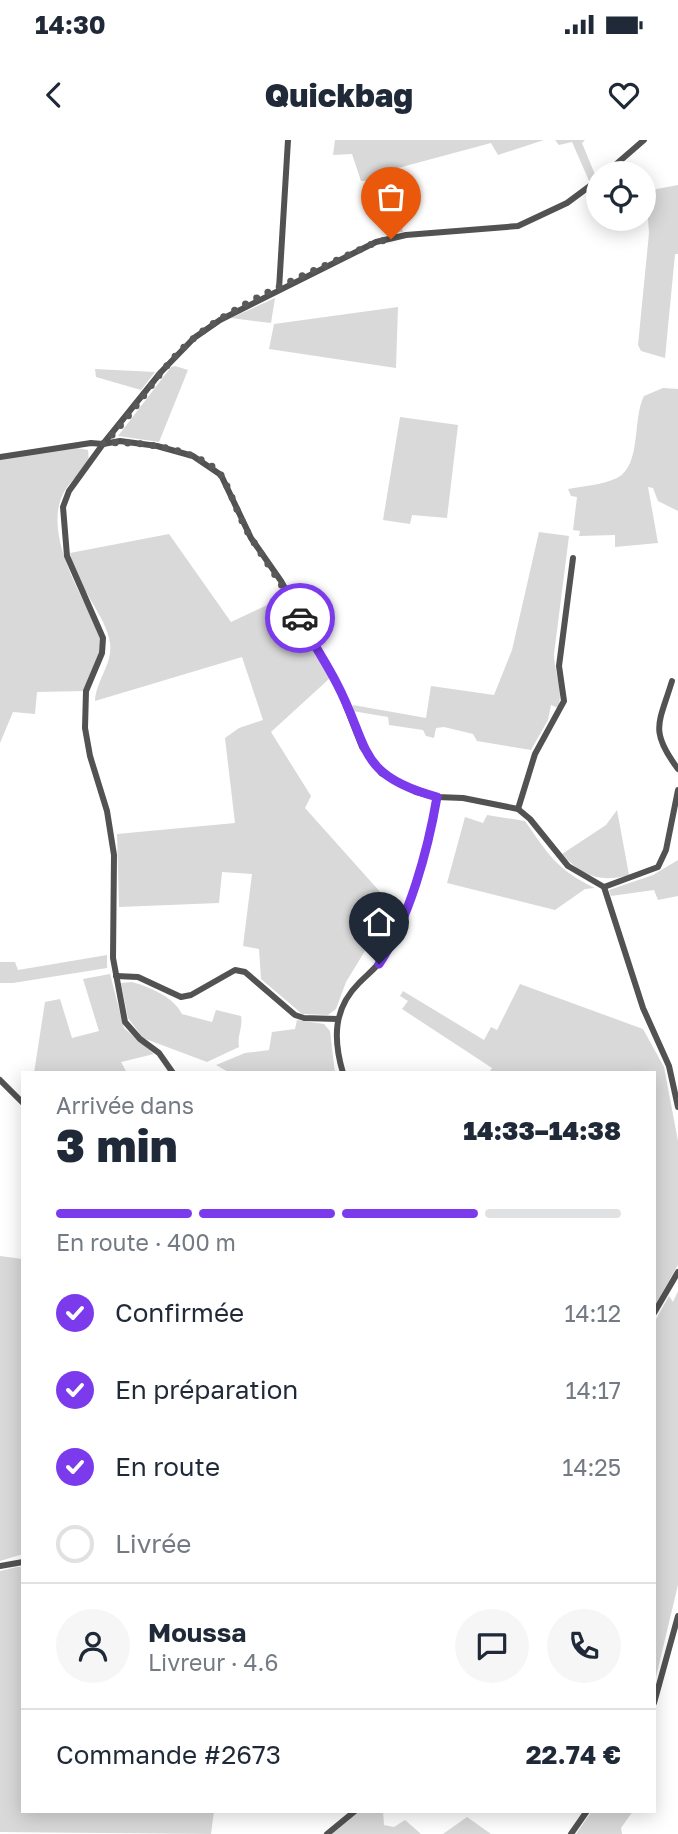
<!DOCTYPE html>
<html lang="fr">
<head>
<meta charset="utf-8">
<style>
  :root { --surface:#fff; --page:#f6f6f7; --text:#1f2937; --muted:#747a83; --line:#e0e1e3; --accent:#7c3aed }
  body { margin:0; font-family:"Golos Text",sans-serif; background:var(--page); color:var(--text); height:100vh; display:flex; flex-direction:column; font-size:26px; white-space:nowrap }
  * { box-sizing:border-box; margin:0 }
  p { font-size:23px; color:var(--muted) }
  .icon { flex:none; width:38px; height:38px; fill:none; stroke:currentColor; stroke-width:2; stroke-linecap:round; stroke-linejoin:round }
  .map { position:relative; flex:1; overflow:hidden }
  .side { position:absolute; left:21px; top:931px; width:635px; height:742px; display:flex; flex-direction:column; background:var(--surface); border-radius:0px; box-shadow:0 4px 18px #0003 }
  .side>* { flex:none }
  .buttons { position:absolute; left:586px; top:21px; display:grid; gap:14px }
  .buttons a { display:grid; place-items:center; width:70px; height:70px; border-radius:50%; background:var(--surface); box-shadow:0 4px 18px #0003; font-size:35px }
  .pin { position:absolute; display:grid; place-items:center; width:60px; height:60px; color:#fff; margin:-72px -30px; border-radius:50% 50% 50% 0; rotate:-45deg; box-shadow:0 0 7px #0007 }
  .pin .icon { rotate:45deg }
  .courier { position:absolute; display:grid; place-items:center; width:70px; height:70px; margin:-35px; border:5px solid #7c3aed; border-radius:50%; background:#fff; color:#222; box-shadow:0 2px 9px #0007 }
  .head em { font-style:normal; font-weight:800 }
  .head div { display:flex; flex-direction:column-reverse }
  .head { display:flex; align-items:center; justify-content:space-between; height:119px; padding:0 35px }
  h1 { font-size:46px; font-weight:800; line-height:52px }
  .bar { display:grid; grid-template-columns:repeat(4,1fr); gap:10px 7px; align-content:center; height:84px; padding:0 35px }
  .bar i { height:9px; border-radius:5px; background:var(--line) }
  .bar .active { background:var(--accent) }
  .bar p { grid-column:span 4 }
  .line { display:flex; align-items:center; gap:18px; padding:0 35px; border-top:2px solid var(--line) }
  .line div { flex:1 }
  .round { display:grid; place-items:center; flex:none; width:74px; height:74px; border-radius:37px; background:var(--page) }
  ol { padding:0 35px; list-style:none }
  li { display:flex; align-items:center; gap:21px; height:77px }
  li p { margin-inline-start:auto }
  li .icon { padding:7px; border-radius:50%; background:var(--accent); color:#fff; stroke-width:4 }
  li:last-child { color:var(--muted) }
  li i { width:38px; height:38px; border:4px solid var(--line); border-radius:50% }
  .status { display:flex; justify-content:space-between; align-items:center; height:49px; padding:0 35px; background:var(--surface); direction:ltr }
  .status svg { height:19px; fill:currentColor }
  header { display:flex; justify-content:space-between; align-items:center; height:91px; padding:0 35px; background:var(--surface); font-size:32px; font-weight:800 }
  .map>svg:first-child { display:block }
  .green { fill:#d9d9d9 }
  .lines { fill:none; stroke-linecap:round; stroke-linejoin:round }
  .street { stroke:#525252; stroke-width:6 }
  .done { stroke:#595959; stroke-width:7; stroke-dasharray:0 12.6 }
  .route { stroke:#7c3aed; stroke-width:9 }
</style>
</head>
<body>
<div class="status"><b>14:30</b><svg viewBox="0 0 49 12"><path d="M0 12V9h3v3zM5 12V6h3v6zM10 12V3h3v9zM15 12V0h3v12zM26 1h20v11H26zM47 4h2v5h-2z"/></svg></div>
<header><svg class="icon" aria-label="back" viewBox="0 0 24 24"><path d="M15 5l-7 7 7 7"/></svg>Quickbag<svg class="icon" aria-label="heart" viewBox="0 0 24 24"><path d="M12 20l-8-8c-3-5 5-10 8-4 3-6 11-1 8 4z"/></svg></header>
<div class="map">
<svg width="678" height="1694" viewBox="0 0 678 1694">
  <rect width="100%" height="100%" fill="#fff"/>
  <g class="green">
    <polygon points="335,0 544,0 498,15 491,3 387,31 403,92 398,92 383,40 361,41 352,14 333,15"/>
    <polygon points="555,0 585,0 582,3 596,37 590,43 572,2 559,5"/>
    <polygon points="678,45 678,114 675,114 665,218 641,211 638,205 649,93 646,51"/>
    <polygon points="275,158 271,183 231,178"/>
    <polygon points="398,167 396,228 269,209 274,184"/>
    <polygon points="175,226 188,230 159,302 118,296 171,227"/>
    <polygon points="95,229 155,232 141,250 96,237"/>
    <path d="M663 248 678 249V371L658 361 653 348 648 347 658 403 615 407V395L579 396 580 391 573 390 577 357 571 356 568 349C583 346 603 345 617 338 642 325 632 279 644 256Z"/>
    <polygon points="400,277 458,285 447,378 412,375 410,384 383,380"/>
    <path d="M66 306 88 310 89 323C82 332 70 341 64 352 41 394 84 460 103 498L102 513 86 551 37 552 35 574 13 572 0 603V318Z"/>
    <path d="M539 392 569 396 554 514C554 533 564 550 558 568L551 565 548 580 531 610 477 601 473 594 444 587 436 588 434 598 426 596 423 590 389 585 388 577 352 571 353 565 426 578 431 546 494 555 512 510Z"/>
    <path d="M169 394 231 482 286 456 330 538 271 592 311 656 305 668 399 773 385 808 371 801 346 842 336 869 328 875 302 874 261 839 259 809 243 806 252 734 222 732 219 763 119 767 117 694 235 683 225 598 239 588 263 580 242 517 95 561C96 540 113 524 110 503 107 477 75 444 70 413Z"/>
    <path d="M617 670 629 735C600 743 582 736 562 714L606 685Z"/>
    <path d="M487 675 525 681C548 714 557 730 595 748L585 749 555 770 447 743 465 677 483 683Z"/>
    <polygon points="678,720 678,756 658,760 654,750 611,756 609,750 653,735"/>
    <polygon points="107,815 107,828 13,843 0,843 0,822 15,822 18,830"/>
    <polygon points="110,834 124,888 154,914 121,922 127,933 34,933 45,862 60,859 72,898 99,891 83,839"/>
    <path d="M132 842C149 847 174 857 182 874L212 882 216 870 241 876C243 888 237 895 239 907L207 922 143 898 128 878 121 843Z"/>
    <polygon points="520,844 643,889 664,927 678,1001 678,1125 655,1165 654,933 489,933 492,928 402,869 408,861 400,856 403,851 484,900 491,887 497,890"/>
    <polygon points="297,880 324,884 330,891 335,933 230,933 216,925 245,913 269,910 272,892 295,889"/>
    <polygon points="0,1116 23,1119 23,1414 0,1421"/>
    <polygon points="678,1151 678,1445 655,1541 655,1181 669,1156 673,1162"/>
    <polygon points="17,1427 23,1427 23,1671 214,1671 211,1694 0,1692 0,1431"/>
    <polygon points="358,1671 383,1671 384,1685 394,1687 405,1680 421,1694 330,1694"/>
    <polygon points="592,1671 633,1671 621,1688 622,1694 576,1694"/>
    <polygon points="467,1677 491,1694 443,1694"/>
  </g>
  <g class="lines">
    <g class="street">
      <polyline points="606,33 644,0"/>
      <polyline points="279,149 288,0"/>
      <polyline points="0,317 91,303 103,304 161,232 194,198 220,180 376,102 406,95 518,86 567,63 598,40"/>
      <path d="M672 541C659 584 649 590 678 629"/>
      <polyline points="518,669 535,614 564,561 559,526 573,418"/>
      <polyline points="604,747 658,727 666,710 678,650"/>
      <polyline points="116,836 138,837 181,857 191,855 235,830 245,832 295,875 304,878 337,879"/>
      <polyline points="173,933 159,913 140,899 125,882 113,818 114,715 107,671 90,616 85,588 86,551 102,513 103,498 67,416 63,367 69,351 103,304 120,301 157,306 193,316 221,335 251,398 281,441 338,546 362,607 381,633 416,652 437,657 463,658 518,669 530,679 568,726 604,747 643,868 669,926 678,967"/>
      <path d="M343 933C333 899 333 869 359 843 369 833 381 824 388 811 412 769 429 705 437 657"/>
      <polyline points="0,940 23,963"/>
      <polyline points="654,1173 678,1132"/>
      <polyline points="0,1426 23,1422"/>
      <polyline points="654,1563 678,1476"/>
      <polyline points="327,1694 355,1671"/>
      <polyline points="571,1694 587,1671"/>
    </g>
  </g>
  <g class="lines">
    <path class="done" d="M300 478C286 449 267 424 250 396 239 378 233 357 223 338 206 309 133 299 103 304 137 272 158 228 194 198 241 159 320 129 376 102L391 99"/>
    <path class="route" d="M300 478C311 501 326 522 337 544 370 607 356 635 437 657 428 710 409 780 379 824"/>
  </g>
</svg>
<div class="buttons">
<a><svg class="icon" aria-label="locate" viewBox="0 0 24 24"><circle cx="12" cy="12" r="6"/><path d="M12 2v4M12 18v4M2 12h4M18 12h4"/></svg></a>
</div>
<div class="pin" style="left:391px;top:99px;background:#ea580c"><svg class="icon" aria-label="bag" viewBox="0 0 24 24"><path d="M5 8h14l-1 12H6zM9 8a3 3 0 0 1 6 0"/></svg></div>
<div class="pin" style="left:379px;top:824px;background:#1f2937"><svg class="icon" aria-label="home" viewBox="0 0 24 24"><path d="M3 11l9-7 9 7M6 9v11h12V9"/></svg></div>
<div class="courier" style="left:300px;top:478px"><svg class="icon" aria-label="car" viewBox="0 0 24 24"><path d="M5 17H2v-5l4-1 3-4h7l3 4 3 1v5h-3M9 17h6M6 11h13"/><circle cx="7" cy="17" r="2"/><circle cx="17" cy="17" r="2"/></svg></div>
<section class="side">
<div class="head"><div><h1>3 min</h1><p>Arrivée dans</p></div><em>14:33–14:38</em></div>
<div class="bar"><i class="active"></i><i class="active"></i><i class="active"></i><i></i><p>En route · 400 m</p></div>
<ol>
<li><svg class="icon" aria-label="check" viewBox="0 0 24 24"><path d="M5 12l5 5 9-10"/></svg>Confirmée<p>14:12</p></li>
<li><svg class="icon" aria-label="check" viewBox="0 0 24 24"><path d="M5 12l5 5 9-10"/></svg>En préparation<p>14:17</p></li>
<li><svg class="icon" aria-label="check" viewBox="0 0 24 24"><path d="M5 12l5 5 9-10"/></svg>En route<p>14:25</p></li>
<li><i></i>Livrée</li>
</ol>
<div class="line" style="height:126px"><a class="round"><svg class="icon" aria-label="person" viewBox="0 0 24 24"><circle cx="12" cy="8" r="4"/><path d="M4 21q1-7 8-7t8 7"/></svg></a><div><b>Moussa</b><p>Livreur · 4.6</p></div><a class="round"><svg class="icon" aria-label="chat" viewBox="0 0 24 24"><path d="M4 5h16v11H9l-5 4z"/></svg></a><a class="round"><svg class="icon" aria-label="phone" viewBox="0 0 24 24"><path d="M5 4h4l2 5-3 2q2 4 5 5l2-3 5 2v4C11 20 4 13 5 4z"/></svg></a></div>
<div class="line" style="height:91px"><div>Commande #2673</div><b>22.74 €</b></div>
</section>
</div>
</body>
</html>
